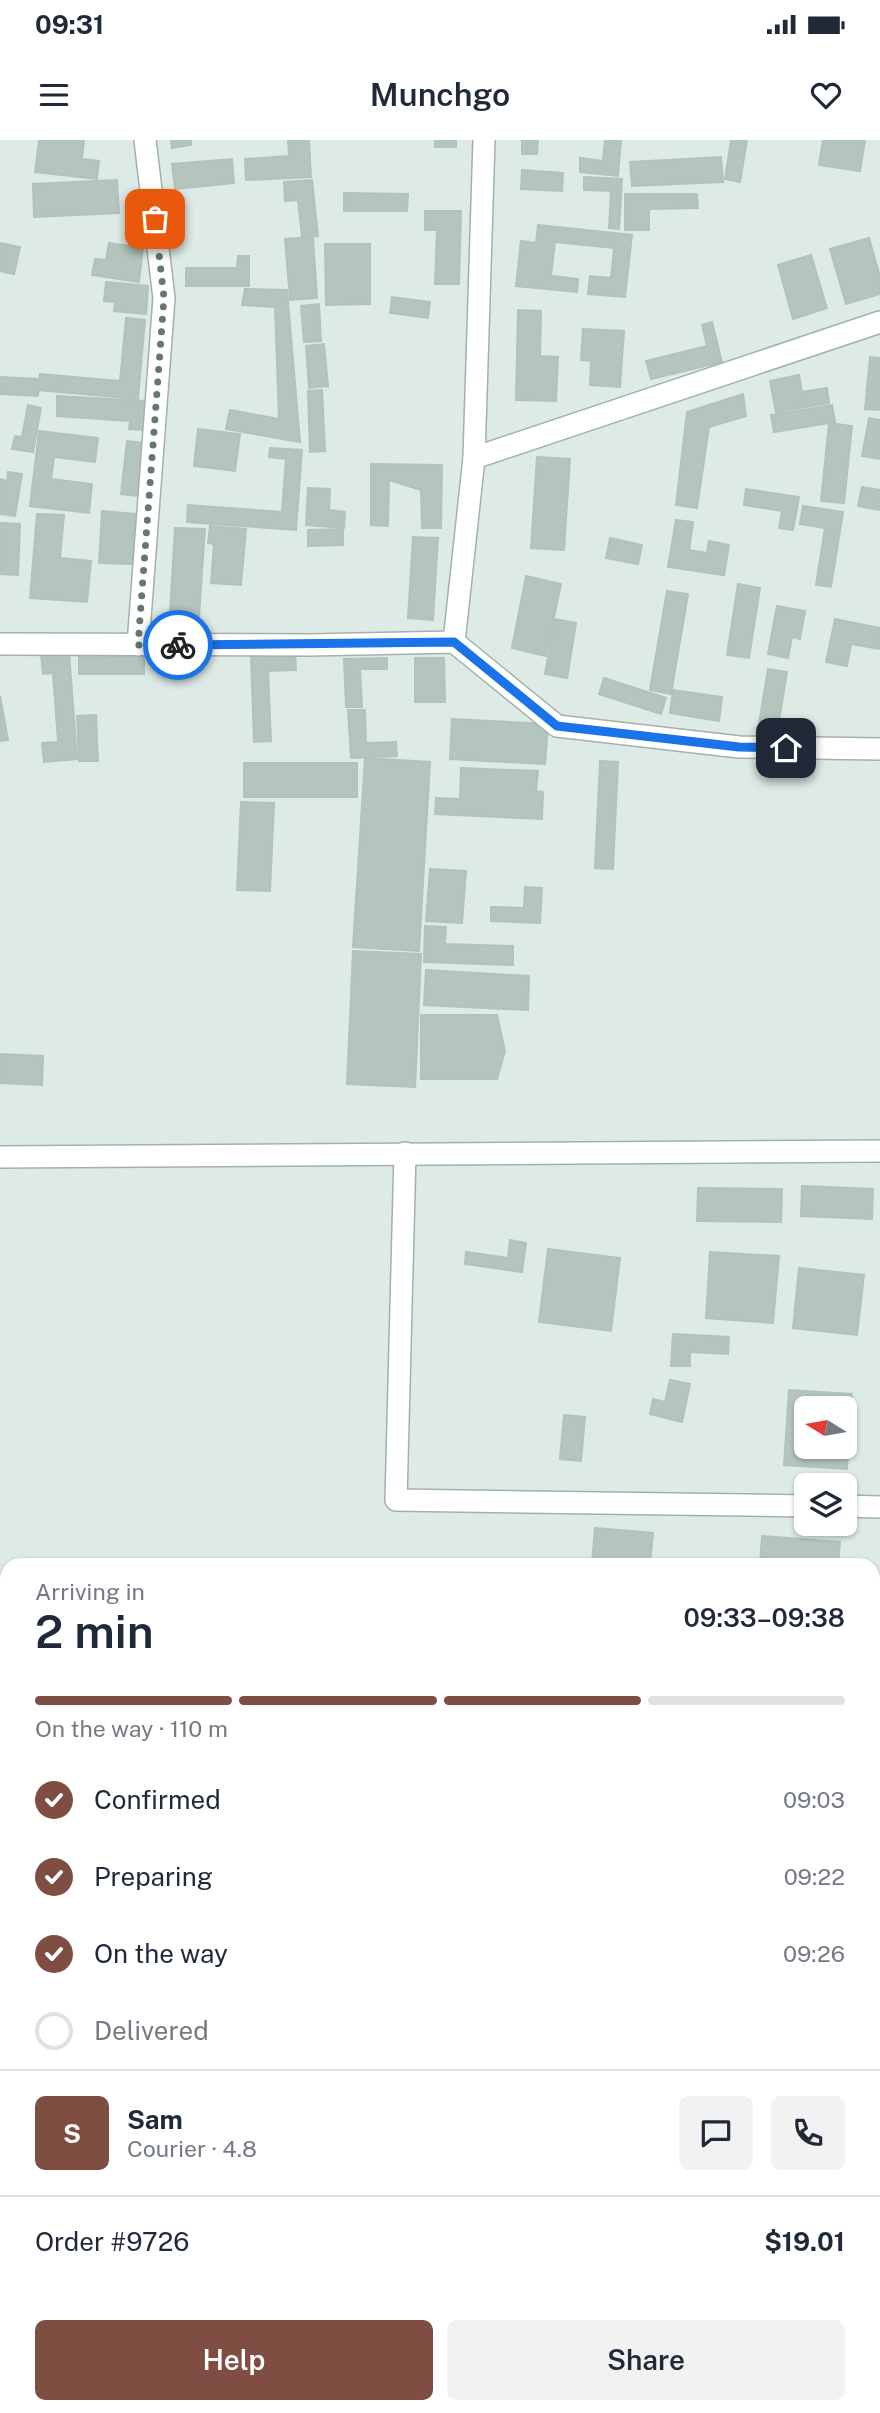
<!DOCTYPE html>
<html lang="en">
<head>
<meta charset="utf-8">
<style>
  :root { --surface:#fff; --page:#f2f2f3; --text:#1f2937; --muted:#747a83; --line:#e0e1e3; --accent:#7f4d42 }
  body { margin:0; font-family:"Public Sans",sans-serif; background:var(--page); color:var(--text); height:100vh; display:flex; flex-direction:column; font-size:26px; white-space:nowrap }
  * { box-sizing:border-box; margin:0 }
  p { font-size:23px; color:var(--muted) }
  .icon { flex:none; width:38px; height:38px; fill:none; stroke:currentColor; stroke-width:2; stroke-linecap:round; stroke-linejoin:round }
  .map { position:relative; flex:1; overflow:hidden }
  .side { position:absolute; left:0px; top:1418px; width:880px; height:856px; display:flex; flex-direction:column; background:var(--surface); border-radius:21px 21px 0 0; box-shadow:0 2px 5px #0004 }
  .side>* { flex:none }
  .needle { width:46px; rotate:281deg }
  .fabs { position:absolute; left:794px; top:1256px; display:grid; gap:14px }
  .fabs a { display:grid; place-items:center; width:63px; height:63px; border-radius:10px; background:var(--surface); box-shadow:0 2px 5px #0004; font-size:35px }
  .pin { position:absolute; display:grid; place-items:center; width:60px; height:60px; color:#fff; margin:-30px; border-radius:14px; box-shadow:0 4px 10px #0006 }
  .courier { position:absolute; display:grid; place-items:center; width:70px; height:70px; margin:-35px; border:5px solid #1a73e8; border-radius:50%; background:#fff; color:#222; box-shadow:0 2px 9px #0007 }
  .overview em { font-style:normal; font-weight:600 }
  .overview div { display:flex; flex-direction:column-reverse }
  .overview { display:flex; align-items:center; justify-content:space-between; height:119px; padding:0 35px }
  h1 { font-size:46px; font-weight:600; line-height:52px }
  .bar { display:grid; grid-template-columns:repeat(4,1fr); gap:10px 7px; align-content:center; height:84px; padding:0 35px }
  .bar i { height:9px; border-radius:5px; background:var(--line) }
  .bar .on { background:var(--accent) }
  .bar p { grid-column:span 4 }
  .line { display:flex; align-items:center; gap:18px; padding:0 35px; border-top:2px solid var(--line) }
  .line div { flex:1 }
  .round { display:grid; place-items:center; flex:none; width:74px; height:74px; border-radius:10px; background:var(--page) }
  ol { padding:0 35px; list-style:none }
  li { display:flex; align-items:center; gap:21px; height:77px }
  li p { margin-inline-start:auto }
  li .icon { padding:7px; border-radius:50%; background:var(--accent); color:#fff; stroke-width:4 }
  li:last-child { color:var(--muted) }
  li i { width:38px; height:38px; border:4px solid var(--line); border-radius:50% }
  .primary-button { display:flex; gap:14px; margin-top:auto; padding:14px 35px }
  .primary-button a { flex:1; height:80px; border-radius:10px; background:var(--accent); color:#fff; font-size:28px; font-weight:600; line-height:80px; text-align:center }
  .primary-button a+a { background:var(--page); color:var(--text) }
  .status { display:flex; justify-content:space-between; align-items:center; height:49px; padding:0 35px; background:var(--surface); direction:ltr }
  .status svg { height:19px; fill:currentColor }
  header { display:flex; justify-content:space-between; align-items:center; height:91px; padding:0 35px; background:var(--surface); font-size:32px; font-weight:600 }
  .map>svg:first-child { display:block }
  .building { fill:#b3c5bd; stroke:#b0c3bc; stroke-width:2; fill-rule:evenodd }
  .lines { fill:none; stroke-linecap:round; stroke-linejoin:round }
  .minor-casing { stroke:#a1b2ac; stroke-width:24 }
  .minor { stroke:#fff; stroke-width:21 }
  .done { stroke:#627871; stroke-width:7; stroke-dasharray:0 12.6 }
  .route { stroke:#1a73e8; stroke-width:9 }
</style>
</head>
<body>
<div class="status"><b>09:31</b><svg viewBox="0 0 49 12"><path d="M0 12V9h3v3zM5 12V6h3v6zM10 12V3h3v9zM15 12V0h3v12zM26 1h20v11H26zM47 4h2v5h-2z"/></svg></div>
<header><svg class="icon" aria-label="menu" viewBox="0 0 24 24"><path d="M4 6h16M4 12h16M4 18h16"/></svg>Munchgo<svg class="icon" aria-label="heart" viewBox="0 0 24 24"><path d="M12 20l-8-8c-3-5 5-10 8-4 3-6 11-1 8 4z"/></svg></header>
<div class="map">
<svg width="880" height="2273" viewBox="0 0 880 2273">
  <rect width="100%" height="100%" fill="#deeae5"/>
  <g class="building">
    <polygon points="39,0 84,0 82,19 99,21 97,39 35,32"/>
    <polygon points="171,0 191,0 191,5 172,8"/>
    <polygon points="288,0 309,0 311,37 246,40 245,19 289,16"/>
    <rect x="435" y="0" width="21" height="7"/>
    <polygon points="522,0 538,0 537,14 522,14"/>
    <polygon points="605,0 621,0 618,36 580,32 580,18 603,21"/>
    <polygon points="731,0 747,0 740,42 725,39"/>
    <polygon points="823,0 865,0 860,31 819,25"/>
    <polygon points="721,17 723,42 632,46 630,22"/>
    <polygon points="232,19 234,43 175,49 172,24"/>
    <polygon points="522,30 563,33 562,51 521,49"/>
    <polygon points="584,37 622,39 619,89 609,88 611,51 584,50"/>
    <polygon points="117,40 119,73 34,77 33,44"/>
    <polygon points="312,40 318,96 302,97 298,60 285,61 284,42"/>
    <polygon points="344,53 408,54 407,71 344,71"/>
    <polygon points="625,54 697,54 698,68 649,69 649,90 625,90"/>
    <polygon points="425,71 461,71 459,144 435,144 437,90 425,90"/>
    <polygon points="538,85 632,95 625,157 588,154 590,136 611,138 614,108 555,102 551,136 578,139 577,152 516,146 521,101 536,103"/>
    <polygon points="313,97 317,158 290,160 285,99"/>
    <polygon points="869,98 880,137 880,154 846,164 830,109"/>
    <polygon points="0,103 20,107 14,134 0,131"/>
    <polygon points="109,103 143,108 139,142 92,135 95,119 106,120"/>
    <polygon points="325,104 370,104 370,164 326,165"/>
    <polygon points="811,115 827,168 793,179 778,125"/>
    <polygon points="238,116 249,116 249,146 186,146 186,128 237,128"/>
    <polygon points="106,142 148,146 146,174 114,171 115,162 104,161"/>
    <polygon points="245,149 287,150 300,302 226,289 230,270 279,279 275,167 242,165"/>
    <polygon points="392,157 430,162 428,178 390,173"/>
    <polygon points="319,164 321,201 304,202 301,166"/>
    <polygon points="518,170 541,171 540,216 558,217 556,261 516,260"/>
    <polygon points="126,178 145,180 138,259 38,250 40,234 120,241"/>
    <polygon points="712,182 722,222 651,239 646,221 707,206 702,185"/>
    <polygon points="583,189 624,191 620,247 590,245 591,221 581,220"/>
    <polygon points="324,204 328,246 309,248 306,206"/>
    <polygon points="870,217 880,218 880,270 865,269"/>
    <polygon points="799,235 802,252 827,248 829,263 776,272 770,241"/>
    <polygon points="0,237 39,239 38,256 0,254"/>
    <polygon points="322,250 325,311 310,312 308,251"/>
    <polygon points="743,254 746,276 709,287 697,368 676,365 687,272"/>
    <polygon points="57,256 145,261 143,290 129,289 130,281 57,276"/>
    <polygon points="28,265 41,268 33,312 12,309 15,296 22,297"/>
    <polygon points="832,265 835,282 774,292 771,275"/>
    <polygon points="869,278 880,280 880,319 862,316"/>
    <polygon points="829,283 852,286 844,363 821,361"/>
    <polygon points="198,289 240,294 235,331 194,326"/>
    <polygon points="39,291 98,298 95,322 54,317 51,339 92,344 89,373 30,366"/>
    <polygon points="127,301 144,303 138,356 121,354"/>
    <polygon points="270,308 302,310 296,390 187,382 188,365 282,372 286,319 269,317"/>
    <polygon points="537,317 570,319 564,410 531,408"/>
    <polygon points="371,324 442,325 441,388 422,388 421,350 389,340 388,386 371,385"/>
    <polygon points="8,332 22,334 15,376 0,374 0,339 7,341"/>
    <polygon points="862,347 880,350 880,370 858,366"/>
    <polygon points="308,348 330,349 329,370 345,372 344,388 306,385"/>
    <polygon points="746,349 799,357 793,390 779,388 782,371 744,365"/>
    <polygon points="803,366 843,372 831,447 816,445 825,388 800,384"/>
    <polygon points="102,371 135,374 132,424 99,423"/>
    <polygon points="37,374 64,375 60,418 91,421 87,462 30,458"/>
    <polygon points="676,380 693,382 689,410 707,413 709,401 729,405 724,435 668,427"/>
    <polygon points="0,383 20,384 18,435 0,434"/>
    <polygon points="210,386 246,389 241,445 211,443 214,404 208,403"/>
    <polygon points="175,388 205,389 199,476 170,474"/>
    <polygon points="343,389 343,405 308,406 308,390"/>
    <polygon points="413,397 438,398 433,480 408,478"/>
    <polygon points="610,398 642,405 638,424 606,418"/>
    <polygon points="526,436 561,444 546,516 512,508"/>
    <polygon points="738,444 760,448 749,518 727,515"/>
    <polygon points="667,451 688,454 671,554 650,550"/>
    <polygon points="777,466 805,471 800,499 792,497 788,518 768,514"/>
    <polygon points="555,479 576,483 567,538 545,534"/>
    <polygon points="835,479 880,488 880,509 851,504 847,526 826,522"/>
    <polygon points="69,512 77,619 44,622 42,603 58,602 53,533 43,534 41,514"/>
    <polygon points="295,513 296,530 268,531 271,601 254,602 251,515"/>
    <rect x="79" y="514" width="65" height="20"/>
    <polygon points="387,518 387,529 360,529 362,567 346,567 344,519"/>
    <polygon points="415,518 444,518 445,562 415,562"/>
    <polygon points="768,529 787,532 778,587 759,584"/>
    <polygon points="604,538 666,558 661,574 599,554"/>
    <polygon points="673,550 722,557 719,581 670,573"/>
    <polygon points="0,556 8,600 0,601"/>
    <polygon points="348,570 365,570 366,603 396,602 397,616 351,618"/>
    <polygon points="96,575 98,621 79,621 77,576"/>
    <polygon points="452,579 548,584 545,624 450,619"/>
    <polygon points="365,618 430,622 419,811 353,807"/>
    <polygon points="600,621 618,622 613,729 595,728"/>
    <rect x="244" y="623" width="113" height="34"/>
    <polygon points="461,628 538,631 536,651 543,652 542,679 435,674 436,658 460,659"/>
    <polygon points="241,662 274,663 270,751 237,750"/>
    <polygon points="430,729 466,731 462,783 426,781"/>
    <polygon points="525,747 542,748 540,783 491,781 491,767 524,768"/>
    <polygon points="425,786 446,787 445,804 513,806 513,825 424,822"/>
    <polygon points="353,811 421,814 415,947 347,944"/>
    <polygon points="426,830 529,836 528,870 424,865"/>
    <polygon points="421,875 497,875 505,911 497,939 421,939"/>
    <polygon points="0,914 43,916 42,945 0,943"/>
    <polygon points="802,1046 873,1049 872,1079 801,1076"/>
    <polygon points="698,1048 782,1049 781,1082 697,1081"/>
    <polygon points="510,1100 526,1103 522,1132 465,1124 466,1112 508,1118"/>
    <polygon points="548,1109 620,1118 611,1191 539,1182"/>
    <polygon points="710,1112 779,1116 773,1183 706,1178"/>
    <polygon points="799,1128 864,1135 857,1195 793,1188"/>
    <polygon points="673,1194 729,1197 728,1214 690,1212 690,1226 671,1226"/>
    <polygon points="670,1240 690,1244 682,1282 650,1274 653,1259 665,1262"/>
    <path d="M789 1250 852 1254 847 1329 784 1325ZM807 1269H845V1307H807Z"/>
    <polygon points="564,1275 585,1277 581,1321 560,1319"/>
    <polygon points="595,1388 653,1393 650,1424 592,1422"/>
    <polygon points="762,1396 840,1402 838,1424 760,1424"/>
    <polygon points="365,1419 406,1424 364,1424"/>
    <polygon points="873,1785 880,1786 880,1863 873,1863"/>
    <rect x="873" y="1873" width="7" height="77"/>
    <polygon points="875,2187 880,2188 880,2229 873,2228"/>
    <rect x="576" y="2266" width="72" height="7"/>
    <polygon points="698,2266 752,2266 751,2273 697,2273"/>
  </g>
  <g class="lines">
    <defs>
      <g id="minor">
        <polyline points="474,318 880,182"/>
        <polyline points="454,502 474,318 484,0"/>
        <polyline points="0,504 310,505 454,502 557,586 739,607 880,609"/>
        <polyline points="138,505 164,158 145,0"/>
        <polyline points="405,1013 396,1360 807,1366"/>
        <polyline points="0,1017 880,1011"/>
        <polyline points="845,1366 880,1367"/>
        <polyline points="873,1704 880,1704"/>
        <polyline points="873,2054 880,2054"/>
      </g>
    </defs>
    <use href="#minor" class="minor-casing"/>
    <use href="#minor" class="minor"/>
  </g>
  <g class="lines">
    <polyline class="done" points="155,79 164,158 138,505 178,505"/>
    <polyline class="route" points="178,505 454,502 557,586 739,607 786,608"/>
  </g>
</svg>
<div class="fabs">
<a><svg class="needle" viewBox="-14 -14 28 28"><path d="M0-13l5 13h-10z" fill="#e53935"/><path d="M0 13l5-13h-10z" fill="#747a83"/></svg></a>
<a><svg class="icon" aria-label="layers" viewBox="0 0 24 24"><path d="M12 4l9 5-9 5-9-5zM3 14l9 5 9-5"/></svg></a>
</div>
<div class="pin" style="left:155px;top:79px;background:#ea580c"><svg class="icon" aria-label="bag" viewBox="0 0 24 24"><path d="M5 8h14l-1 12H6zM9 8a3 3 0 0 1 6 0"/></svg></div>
<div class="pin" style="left:786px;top:608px;background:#1f2937"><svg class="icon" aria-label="home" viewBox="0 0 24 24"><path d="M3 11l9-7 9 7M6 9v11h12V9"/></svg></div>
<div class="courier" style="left:178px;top:505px"><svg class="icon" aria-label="bike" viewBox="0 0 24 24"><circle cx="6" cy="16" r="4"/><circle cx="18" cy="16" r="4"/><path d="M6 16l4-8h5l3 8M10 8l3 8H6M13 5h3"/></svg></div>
<section class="side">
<div class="overview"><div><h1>2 min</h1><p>Arriving in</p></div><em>09:33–09:38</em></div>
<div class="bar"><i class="on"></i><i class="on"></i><i class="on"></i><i></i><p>On the way · 110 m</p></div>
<ol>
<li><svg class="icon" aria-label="check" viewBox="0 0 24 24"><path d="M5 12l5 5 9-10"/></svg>Confirmed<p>09:03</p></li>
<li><svg class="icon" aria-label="check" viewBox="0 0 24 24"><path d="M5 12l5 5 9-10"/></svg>Preparing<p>09:22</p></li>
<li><svg class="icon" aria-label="check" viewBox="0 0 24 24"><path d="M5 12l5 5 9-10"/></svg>On the way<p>09:26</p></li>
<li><i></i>Delivered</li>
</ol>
<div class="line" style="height:126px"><b class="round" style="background:var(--accent);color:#fff">S</b><div><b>Sam</b><p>Courier · 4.8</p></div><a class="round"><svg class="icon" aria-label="chat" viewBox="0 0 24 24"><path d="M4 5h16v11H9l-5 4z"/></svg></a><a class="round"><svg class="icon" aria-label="phone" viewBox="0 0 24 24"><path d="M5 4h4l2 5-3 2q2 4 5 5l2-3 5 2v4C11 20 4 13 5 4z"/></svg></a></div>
<div class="line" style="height:91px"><div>Order #9726</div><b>$19.01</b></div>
<div class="primary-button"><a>Help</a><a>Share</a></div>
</section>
</div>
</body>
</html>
